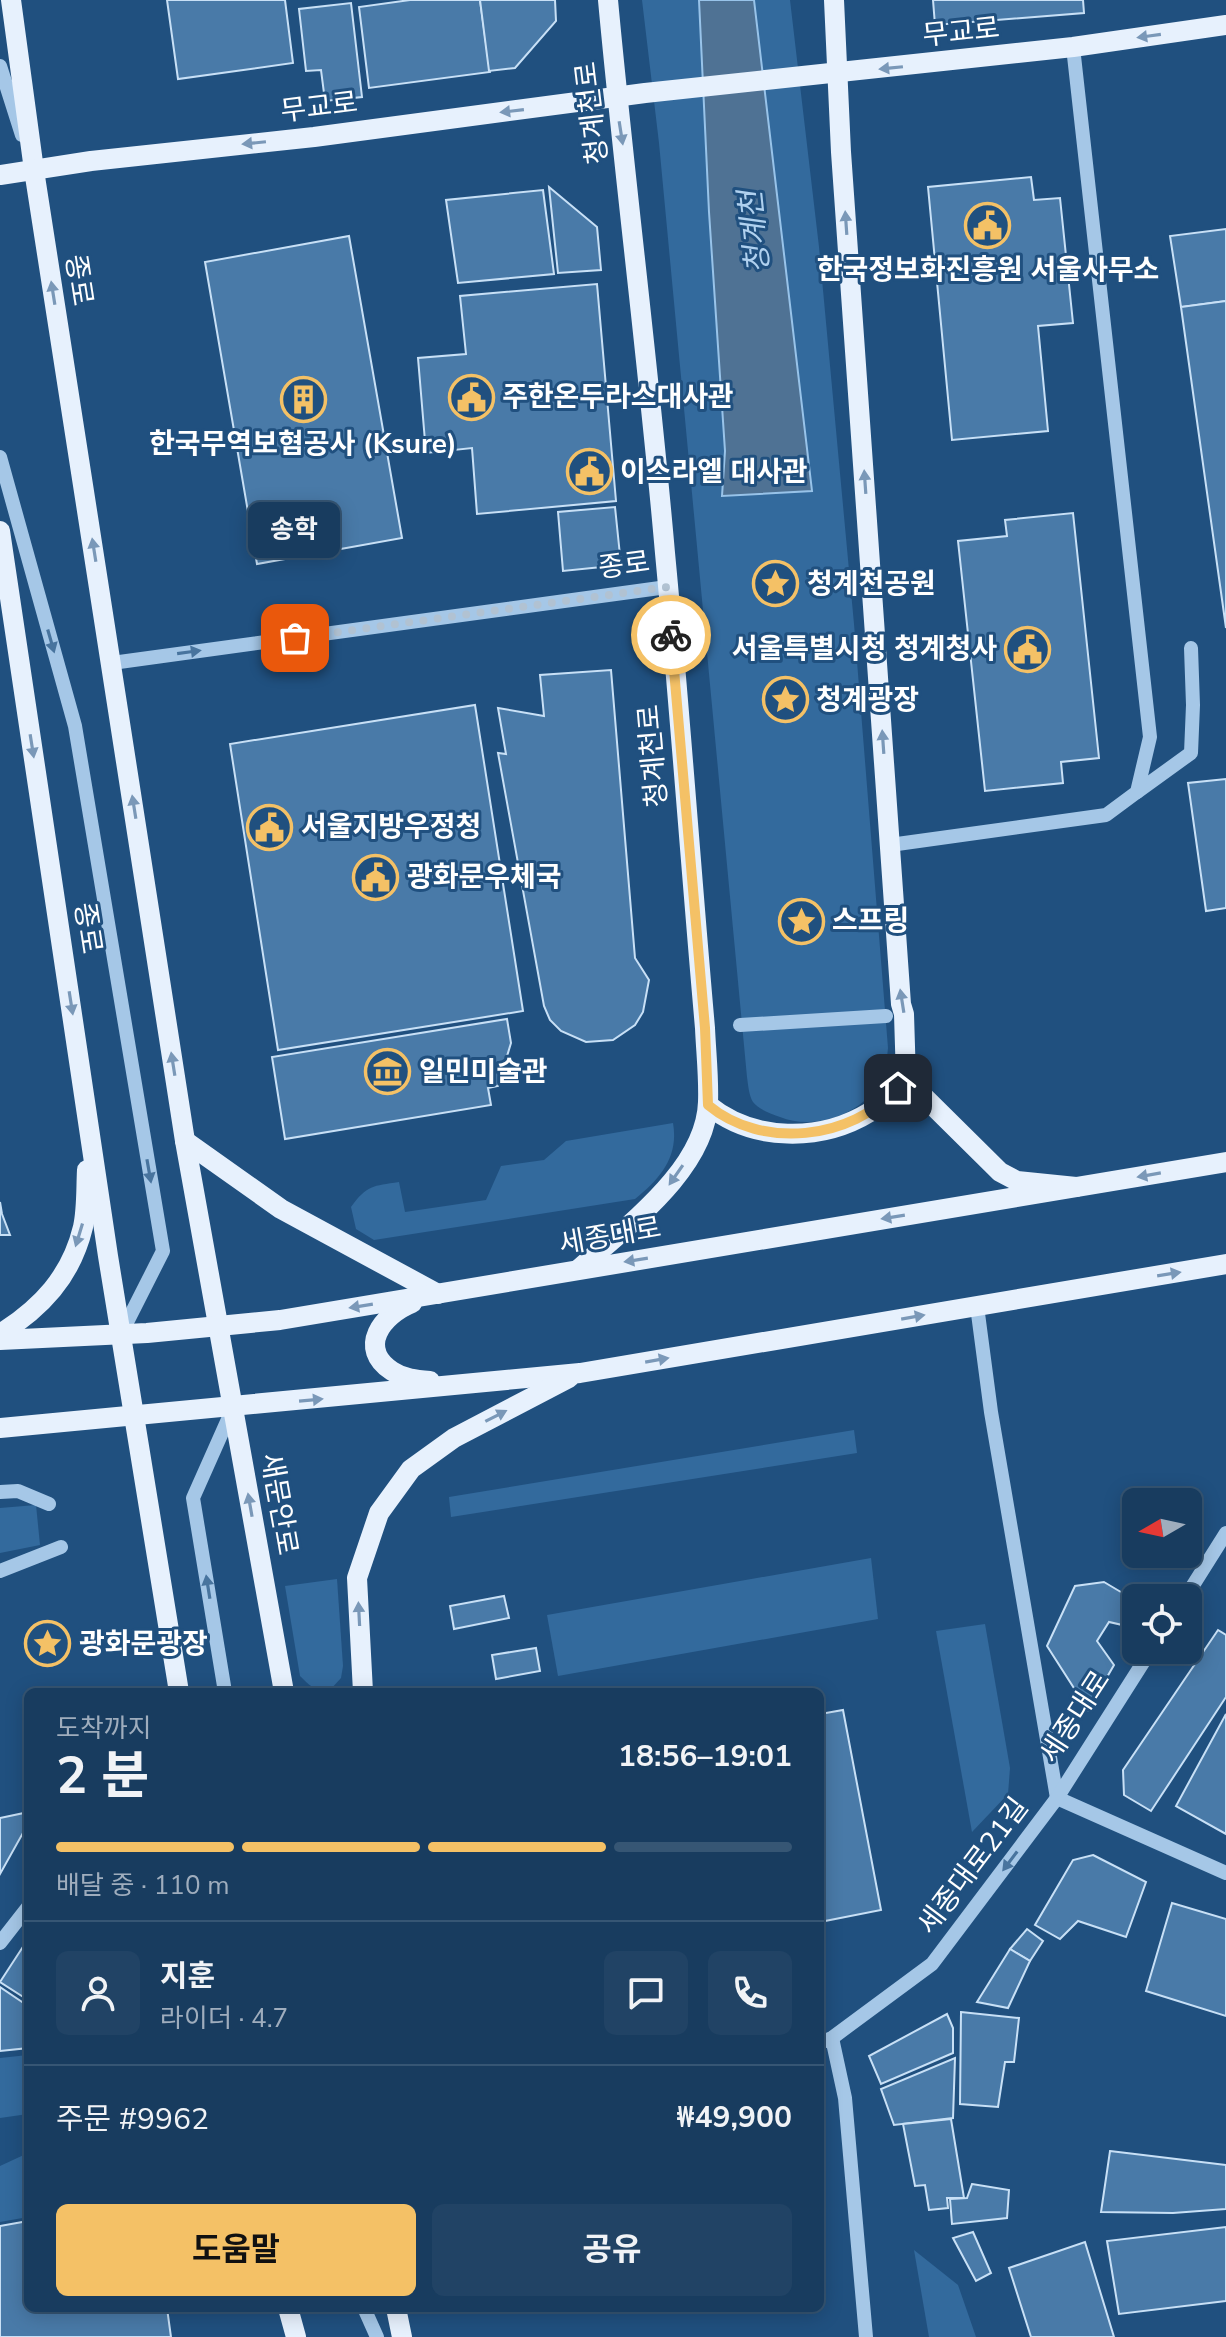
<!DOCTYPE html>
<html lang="ko">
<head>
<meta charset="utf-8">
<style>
  :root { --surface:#183c5f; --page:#214365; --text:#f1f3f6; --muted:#9fadbd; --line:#365674; --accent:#f4c166 }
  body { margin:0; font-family:"Nunito Sans","Noto Sans KR",sans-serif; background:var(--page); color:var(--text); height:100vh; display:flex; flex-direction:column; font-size:30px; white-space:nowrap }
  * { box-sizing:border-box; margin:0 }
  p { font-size:26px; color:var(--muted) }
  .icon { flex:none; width:44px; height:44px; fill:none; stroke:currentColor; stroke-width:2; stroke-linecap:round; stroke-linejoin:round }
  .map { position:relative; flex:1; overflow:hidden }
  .sheet { position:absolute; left:24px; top:1688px; width:800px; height:624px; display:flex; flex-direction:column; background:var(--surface); border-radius:12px; box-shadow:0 4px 20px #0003,0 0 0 2px var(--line) }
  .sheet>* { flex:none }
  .needle { width:52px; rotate:261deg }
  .controls { position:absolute; left:1122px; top:1488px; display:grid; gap:16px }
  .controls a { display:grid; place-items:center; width:80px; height:80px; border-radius:12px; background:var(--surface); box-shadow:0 4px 20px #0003,0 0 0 2px var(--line); font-size:40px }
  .pin { position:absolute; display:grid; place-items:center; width:68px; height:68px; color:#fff; margin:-34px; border-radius:16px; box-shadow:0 4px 12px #0006 }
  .courier { position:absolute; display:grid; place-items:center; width:80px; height:80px; margin:-40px; border:6px solid #f4c166; border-radius:50%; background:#fff; color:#222; box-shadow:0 2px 10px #0007 }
  .bubble { position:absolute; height:56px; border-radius:12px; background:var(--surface); box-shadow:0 4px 20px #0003,0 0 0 2px var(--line); font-size:26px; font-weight:700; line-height:56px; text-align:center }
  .summary em { font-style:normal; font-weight:700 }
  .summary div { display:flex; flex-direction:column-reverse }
  .summary { display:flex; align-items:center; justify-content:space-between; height:136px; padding:0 32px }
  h1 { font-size:52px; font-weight:700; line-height:60px }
  .bar { display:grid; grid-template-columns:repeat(4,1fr); gap:12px 8px; align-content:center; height:96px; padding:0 32px }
  .bar i { height:10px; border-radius:6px; background:var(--line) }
  .bar .on { background:var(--accent) }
  .bar p { grid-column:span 4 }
  .line { display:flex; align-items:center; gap:20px; padding:0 32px; border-top:2px solid var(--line) }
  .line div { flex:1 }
  .round { display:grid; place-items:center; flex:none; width:84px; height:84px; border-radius:12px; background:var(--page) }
  .action { display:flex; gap:16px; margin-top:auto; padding:16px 32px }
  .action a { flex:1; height:92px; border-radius:12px; background:var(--accent); color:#111; font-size:32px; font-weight:700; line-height:92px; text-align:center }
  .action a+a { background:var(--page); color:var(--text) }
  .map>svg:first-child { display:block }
  .green { fill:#336a9d }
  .water { fill:#4f7294; stroke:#98c3e9; stroke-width:2 }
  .building { fill:#497aa8; stroke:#c8e0f6; stroke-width:2 }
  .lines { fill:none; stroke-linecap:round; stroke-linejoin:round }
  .minor { stroke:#a5c7e7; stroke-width:14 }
  .major { stroke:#e7f1fd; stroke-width:20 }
  .oneway { fill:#7a98b8 }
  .oneway2 { fill:#48749e }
  .done { stroke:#b1c2d2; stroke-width:8; stroke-dasharray:0 14.4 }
  .route { stroke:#f4c166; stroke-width:10 }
  .labels { text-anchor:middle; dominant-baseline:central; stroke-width:6; stroke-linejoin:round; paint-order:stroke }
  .street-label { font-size:28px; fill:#fff; stroke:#20507f }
  .poi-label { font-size:28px; font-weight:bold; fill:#fff; stroke:#20507f; text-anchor:start }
  .water-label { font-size:30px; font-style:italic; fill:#b0d1ef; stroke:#20507f }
</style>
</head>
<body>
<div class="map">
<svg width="1226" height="2337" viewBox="0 0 1226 2337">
  <rect width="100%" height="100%" fill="#20507f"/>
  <g class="green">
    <path d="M642 0H790L819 247 854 624 888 1048C887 1056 887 1066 884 1073 870 1112 817 1132 780 1117 771 1114 758 1109 753 1102 749 1096 748 1084 747 1077L659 143Z"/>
    <path d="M673 1123C679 1157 660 1179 635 1199L374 1240 356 1229 351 1207C367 1185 373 1186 399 1182L405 1212 486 1200 501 1166 544 1160 566 1141Z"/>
    <polygon points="854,1430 857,1453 451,1517 449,1497"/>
    <polygon points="36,1505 40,1545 0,1553 0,1508"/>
    <polygon points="871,1558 878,1619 558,1676 547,1615"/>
    <path d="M337 1579 343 1666 341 1678 330 1690C316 1692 310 1686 300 1676L285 1586Z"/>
    <polygon points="985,1624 1010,1768 1008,1794 972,1832 936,1631"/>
    <polygon points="28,2055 28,2114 0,2118 0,2058"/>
    <polygon points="28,2153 28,2217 0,2222 0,2166"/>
    <polygon points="914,2250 958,2285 976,2337 929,2337"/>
  </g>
  <polygon class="water" points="699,0 754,0 812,491 722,496 725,451 709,212"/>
  <g class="building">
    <polygon points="167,0 285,0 293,63 178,79"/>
    <polygon points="410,0 480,0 490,72 369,88 359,7"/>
    <polygon points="480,0 555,0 556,21 515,68 489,71"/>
    <polygon points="933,0 1083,0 1084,13 935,25"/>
    <polygon points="351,3 362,97 325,101 321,70 306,71 299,9"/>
    <polygon points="1031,177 1034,200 1060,198 1073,323 1038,326 1048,431 952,440 928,187"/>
    <polygon points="549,187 597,227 601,270 558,273"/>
    <polygon points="543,190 554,274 458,283 446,200"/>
    <polygon points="1226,229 1226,301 1181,307 1170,236"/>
    <polygon points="349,236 402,538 257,564 205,262"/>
    <polygon points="597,284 616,501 477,514 472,448 426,453 418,358 466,354 460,296"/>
    <polygon points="1226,301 1226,628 1181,307"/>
    <polygon points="615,507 621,565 563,571 558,512"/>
    <polygon points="1073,513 1099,758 1061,762 1063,783 985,791 958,541 1007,536 1005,520"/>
    <polygon points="611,670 635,958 649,980 643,1012 635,1025 613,1040 586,1042 561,1031 550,1020 544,1006 498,753 506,754 498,708 544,716 540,675"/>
    <polygon points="475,705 523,1011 278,1050 230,744"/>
    <polygon points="1226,779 1226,908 1206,911 1188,783"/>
    <polygon points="507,1019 511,1043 498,1086 488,1088 491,1105 285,1139 272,1057"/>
    <polygon points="0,1202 2,1214 10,1235 0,1235"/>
    <polygon points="1104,1582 1136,1601 1136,1616 1131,1627 1109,1622 1097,1641 1114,1665 1088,1710 1047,1646 1075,1586"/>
    <polygon points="504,1596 509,1618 454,1629 450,1606"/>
    <polygon points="1218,1630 1226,1635 1226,1697 1151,1811 1124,1795 1123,1770"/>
    <polygon points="536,1648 540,1671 496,1679 492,1655"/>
    <polygon points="843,1710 881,1910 820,1922 820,1714"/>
    <polygon points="1226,1714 1226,1834 1176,1806"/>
    <polygon points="24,1813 28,1824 0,1874 0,1818"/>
    <polygon points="1093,1855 1146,1882 1126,1937 1078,1921 1060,1939 1035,1925 1073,1860"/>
    <polygon points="1172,1903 1226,1919 1226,2016 1146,1991"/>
    <polygon points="1027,1929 1043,1941 1030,1961 1010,1949"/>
    <polygon points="28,1939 28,2000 0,1982"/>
    <polygon points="1010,1949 1030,1961 1008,2008 977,2002"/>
    <polygon points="0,1987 28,2006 28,2048 0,2051"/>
    <polygon points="961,2012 1019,2018 1014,2062 1005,2062 998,2107 960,2104"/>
    <polygon points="947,2014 953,2028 953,2053 881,2084 869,2056"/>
    <polygon points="955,2058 953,2118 894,2125 881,2089"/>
    <polygon points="951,2119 964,2198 947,2198 948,2208 929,2210 925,2185 915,2186 903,2124"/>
    <polygon points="1110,2151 1226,2165 1226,2209 1173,2213 1101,2212"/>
    <polygon points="972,2184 1009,2190 1007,2218 952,2224 950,2199 967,2198"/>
    <polygon points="28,2221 28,2308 167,2308 171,2337 0,2337 0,2226"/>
    <polygon points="1226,2227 1226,2301 1119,2314 1107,2241"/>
    <polygon points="973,2232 991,2273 976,2281 953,2238"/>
    <polygon points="1085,2242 1114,2337 1031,2337 1009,2268"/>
  </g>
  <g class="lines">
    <g class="minor">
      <polyline points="0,66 22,135"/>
      <polyline points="0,457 75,726 163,1251 121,1334"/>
      <polyline points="112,663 667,587"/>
      <polyline points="1137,792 1191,753 1193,705 1191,648"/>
      <polyline points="890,845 1106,815 1137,792 1150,737 1073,47"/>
      <polyline points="740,1025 886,1016"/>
      <polyline points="977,1306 991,1412 1057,1798"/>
      <polyline points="0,1492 18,1491 49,1504"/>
      <polyline points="0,1571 61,1547"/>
      <polyline points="1185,1598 1226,1533"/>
      <polyline points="225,1692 193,1498 233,1408"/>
      <polyline points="1057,1798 1226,1873"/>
      <polyline points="0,1943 28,1907"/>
      <polyline points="832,2038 845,2098 866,2337"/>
      <polyline points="820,2043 832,2038 932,1964 1057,1798 1151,1650"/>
      <polyline points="364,2308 377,2337"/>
    </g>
    <g class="major">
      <polyline points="11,0 34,170 185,1141 284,1692"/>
      <polyline points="834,0 841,152 901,1004 904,1014 906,1079 1000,1172 1017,1181 1076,1187"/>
      <polyline points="0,175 91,161 314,137 645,93 1073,47 1226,25"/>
      <polyline points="0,531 108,1256 179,1692"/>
      <path d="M708 1105C753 1142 821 1142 870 1112 884 1104 895 1091 906 1079"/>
      <polyline points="185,1141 281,1209 438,1294"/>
      <path d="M579 1269C625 1227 706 1170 708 1102 709 1078 706 1052 705 1028 691 870 680 711 665 553 649 368 625 184 608 0"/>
      <path d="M412 1303C382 1315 357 1348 392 1371 404 1379 416 1380 430 1381"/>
      <path d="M0 1334C41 1308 71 1277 83 1227 87 1209 86 1188 87 1170"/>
      <polyline points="0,1340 147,1333 280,1320 1226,1162"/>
      <polyline points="0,1428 580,1373 1226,1264"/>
      <polyline points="363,1692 357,1578 379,1513 411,1469 454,1438 569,1378"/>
      <polyline points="288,2308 296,2337"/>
      <polyline points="396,2308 402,2337"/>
    </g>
  </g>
  <defs><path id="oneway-solid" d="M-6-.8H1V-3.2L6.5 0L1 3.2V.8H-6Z" transform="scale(2)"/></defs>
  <g class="oneway">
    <use href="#oneway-solid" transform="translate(1149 36) rotate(172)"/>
    <use href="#oneway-solid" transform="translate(891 68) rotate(174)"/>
    <use href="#oneway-solid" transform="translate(512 111) rotate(173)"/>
    <use href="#oneway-solid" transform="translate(621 133) rotate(81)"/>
    <use href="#oneway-solid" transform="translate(254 143) rotate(174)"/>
    <use href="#oneway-solid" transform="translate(846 223) rotate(-94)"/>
    <use href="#oneway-solid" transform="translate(53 293) rotate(-99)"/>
    <use href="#oneway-solid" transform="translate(865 482) rotate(-94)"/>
    <use href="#oneway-solid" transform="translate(94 550) rotate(-99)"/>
    <use href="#oneway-solid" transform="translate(883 742) rotate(-94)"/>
    <use href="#oneway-solid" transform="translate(32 746) rotate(81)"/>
    <use href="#oneway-solid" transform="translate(134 807) rotate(-99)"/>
    <use href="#oneway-solid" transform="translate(902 1001) rotate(-99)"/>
    <use href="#oneway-solid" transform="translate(71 1003) rotate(81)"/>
    <use href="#oneway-solid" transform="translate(173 1064) rotate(-99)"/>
    <use href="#oneway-solid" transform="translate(676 1175) rotate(125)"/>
    <use href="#oneway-solid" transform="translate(1149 1175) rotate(170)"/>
    <use href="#oneway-solid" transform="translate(893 1217) rotate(171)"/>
    <use href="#oneway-solid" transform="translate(79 1235) rotate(107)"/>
    <use href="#oneway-solid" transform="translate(636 1260) rotate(171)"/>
    <use href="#oneway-solid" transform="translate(1169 1274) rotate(-9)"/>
    <use href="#oneway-solid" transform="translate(361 1306) rotate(171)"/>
    <use href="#oneway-solid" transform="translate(913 1317) rotate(-10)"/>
    <use href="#oneway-solid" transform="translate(657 1360) rotate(-10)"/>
    <use href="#oneway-solid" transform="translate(311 1400) rotate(-5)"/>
    <use href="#oneway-solid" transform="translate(496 1416) rotate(-27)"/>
    <use href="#oneway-solid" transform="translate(250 1505) rotate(-100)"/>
    <use href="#oneway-solid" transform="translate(359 1614) rotate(-93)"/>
  </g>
  <g class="oneway2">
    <use href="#oneway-solid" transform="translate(51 641) rotate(74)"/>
    <use href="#oneway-solid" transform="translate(189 652) rotate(-8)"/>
    <use href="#oneway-solid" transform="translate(149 1171) rotate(80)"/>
    <use href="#oneway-solid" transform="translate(208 1587) rotate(-99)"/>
    <use href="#oneway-solid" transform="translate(1010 1861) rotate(127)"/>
  </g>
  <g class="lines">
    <polyline class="done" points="295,638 667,587 671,635"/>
    <path class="route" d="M671 635 705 1028 708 1105C762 1150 851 1140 898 1088"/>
  </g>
  <defs>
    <symbol id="civic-ring" viewBox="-11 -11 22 22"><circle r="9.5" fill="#20507f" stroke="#f4c166" stroke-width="1.5"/><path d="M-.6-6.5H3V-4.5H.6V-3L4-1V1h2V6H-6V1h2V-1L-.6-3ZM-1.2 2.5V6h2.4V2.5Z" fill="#f4c166"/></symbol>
    <symbol id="building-ring" viewBox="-11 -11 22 22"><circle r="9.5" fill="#20507f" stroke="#f4c166" stroke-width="1.5"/><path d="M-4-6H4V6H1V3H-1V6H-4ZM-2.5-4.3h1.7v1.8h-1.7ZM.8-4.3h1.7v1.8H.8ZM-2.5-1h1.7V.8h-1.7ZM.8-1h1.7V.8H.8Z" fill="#f4c166"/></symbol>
    <symbol id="sight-ring" viewBox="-11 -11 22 22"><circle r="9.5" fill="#20507f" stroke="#f4c166" stroke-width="1.5"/><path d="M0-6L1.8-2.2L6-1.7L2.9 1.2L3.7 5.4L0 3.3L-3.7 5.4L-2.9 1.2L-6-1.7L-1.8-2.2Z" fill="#f4c166"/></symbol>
    <symbol id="museum-ring" viewBox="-11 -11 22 22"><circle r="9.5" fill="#20507f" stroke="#f4c166" stroke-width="1.5"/><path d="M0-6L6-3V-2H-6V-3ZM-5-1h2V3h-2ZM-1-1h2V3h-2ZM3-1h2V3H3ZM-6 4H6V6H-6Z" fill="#f4c166"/></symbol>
  </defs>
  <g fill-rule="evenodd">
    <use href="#civic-ring" x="962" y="200" width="51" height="51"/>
    <use href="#civic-ring" x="446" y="372" width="51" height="51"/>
    <use href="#building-ring" x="278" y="374" width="51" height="51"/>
    <use href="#civic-ring" x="564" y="446" width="51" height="51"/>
    <use href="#sight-ring" x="750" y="558" width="51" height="51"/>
    <use href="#civic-ring" x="1002" y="624" width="51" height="51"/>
    <use href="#sight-ring" x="760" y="674" width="51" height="51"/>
    <use href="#civic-ring" x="244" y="802" width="51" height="51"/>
    <use href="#civic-ring" x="350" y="852" width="51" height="51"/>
    <use href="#sight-ring" x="776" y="896" width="51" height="51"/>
    <use href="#museum-ring" x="362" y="1046" width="51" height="51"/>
    <use href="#sight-ring" x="22" y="1618" width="51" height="51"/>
  </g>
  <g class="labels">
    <g class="street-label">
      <text transform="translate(961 32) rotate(-6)">무교로</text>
      <text transform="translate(319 107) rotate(-7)">무교로</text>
      <text transform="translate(592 113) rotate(-97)">청계천로</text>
      <text transform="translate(79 280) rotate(81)">종로</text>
      <text transform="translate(624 565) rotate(-8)">종로</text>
      <text transform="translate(653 756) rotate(-95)">청계천로</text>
      <text transform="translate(88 928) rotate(81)">종로</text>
      <text transform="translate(610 1236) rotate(-10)">세종대로</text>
      <text transform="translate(279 1504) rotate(80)">새문안로</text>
      <text transform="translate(1075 1717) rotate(-57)">세종대로</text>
      <text transform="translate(973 1866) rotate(-53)">세종대로21길</text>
    </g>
    <g class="poi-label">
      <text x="988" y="270" text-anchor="middle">한국정보화진흥원 서울사무소</text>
      <text x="502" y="397">주한온두라스대사관</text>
      <text x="303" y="444" text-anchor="middle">한국무역보혐공사 (Ksure)</text>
      <text x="620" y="472">이스라엘 대사관</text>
      <text x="807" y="584">청계천공원</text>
      <text x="997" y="649" text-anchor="end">서울특별시청 청계청사</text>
      <text x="816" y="700">청계광장</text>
      <text x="301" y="827">서울지방우정청</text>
      <text x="407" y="877">광화문우체국</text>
      <text x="832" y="921">스프링</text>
      <text x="419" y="1072">일민미술관</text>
      <text x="79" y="1644">광화문광장</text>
    </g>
    <g class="water-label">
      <text transform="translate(755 232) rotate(-96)">청계천</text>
    </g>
  </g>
</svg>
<div class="controls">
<a><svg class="needle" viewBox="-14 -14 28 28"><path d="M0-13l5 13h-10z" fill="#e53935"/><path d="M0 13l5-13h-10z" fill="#9fadbd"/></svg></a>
<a><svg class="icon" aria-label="locate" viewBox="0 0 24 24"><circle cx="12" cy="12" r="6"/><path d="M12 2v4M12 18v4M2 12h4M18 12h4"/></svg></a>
</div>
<div class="pin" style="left:295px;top:638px;background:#ea580c"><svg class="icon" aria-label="bag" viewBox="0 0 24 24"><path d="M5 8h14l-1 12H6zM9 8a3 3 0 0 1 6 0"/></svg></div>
<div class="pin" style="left:898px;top:1088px;background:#1f2937"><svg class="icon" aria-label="home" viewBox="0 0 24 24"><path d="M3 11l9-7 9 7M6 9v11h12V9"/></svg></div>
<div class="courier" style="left:671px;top:635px"><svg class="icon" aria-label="bike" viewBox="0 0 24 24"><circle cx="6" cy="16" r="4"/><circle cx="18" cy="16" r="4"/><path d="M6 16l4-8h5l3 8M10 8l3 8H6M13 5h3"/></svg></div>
<div class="bubble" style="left:248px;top:502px;width:92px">송학</div>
<section class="sheet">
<div class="summary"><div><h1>2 분</h1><p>도착까지</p></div><em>18:56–19:01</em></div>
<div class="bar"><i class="on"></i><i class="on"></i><i class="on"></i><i></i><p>배달 중 · 110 m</p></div>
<div class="line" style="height:144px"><a class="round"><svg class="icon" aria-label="person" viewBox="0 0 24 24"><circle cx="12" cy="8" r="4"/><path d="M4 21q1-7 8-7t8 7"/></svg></a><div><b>지훈</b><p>라이더 · 4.7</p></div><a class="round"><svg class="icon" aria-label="chat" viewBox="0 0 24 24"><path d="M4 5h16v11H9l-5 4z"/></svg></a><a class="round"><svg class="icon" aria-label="phone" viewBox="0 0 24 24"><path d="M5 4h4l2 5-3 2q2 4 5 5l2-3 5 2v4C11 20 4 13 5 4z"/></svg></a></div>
<div class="line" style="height:104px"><div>주문 #9962</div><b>₩49,900</b></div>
<div class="action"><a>도움말</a><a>공유</a></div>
</section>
</div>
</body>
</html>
